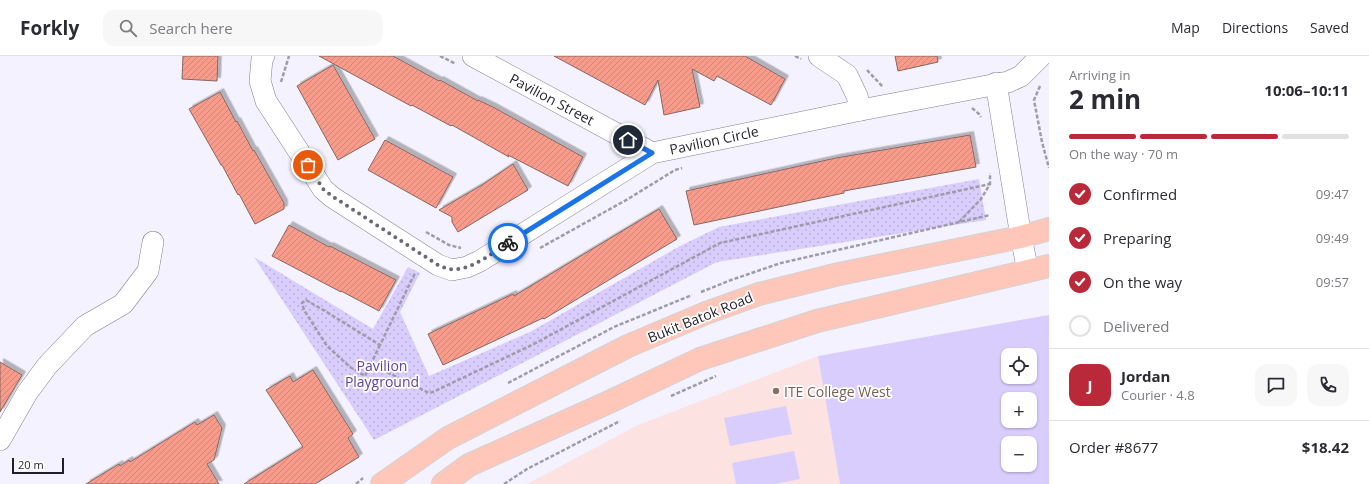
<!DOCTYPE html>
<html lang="en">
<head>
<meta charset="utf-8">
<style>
  :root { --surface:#fff; --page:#f7f7f7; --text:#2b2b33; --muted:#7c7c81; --line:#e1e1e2; --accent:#ba2939 }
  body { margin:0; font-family:"Open Sans",sans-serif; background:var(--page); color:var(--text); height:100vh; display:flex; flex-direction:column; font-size:15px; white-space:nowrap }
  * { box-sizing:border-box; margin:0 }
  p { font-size:13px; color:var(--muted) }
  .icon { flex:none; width:22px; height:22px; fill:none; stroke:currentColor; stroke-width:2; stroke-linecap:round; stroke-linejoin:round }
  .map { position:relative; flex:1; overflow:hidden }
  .panel { display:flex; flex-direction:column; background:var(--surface); width:320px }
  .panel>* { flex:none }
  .tools { position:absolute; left:1001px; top:292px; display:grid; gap:8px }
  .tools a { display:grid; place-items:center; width:36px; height:36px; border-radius:8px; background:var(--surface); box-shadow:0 1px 3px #0004; font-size:20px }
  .scale { position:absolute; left:12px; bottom:10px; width:52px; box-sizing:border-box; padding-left:4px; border:2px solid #201e29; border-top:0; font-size:11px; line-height:14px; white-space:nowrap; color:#201e29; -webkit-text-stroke:3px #fff; paint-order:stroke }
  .pin { position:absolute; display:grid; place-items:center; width:34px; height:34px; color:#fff; margin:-17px; border:2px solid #fff; border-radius:50%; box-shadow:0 1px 4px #0007 }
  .courier { position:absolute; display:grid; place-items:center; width:40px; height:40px; margin:-20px; border:3px solid #1a73e8; border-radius:50%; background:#fff; color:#222; box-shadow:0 1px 5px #0007 }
  .summary em { font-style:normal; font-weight:700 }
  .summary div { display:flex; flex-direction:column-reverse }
  .summary { display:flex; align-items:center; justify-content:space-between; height:68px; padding:0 20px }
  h1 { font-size:26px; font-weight:700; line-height:30px }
  .bar { display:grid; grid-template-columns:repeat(4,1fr); gap:6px 4px; align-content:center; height:48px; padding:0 20px }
  .bar i { height:5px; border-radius:3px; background:var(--line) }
  .bar .selected { background:var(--accent) }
  .bar p { grid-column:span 4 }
  .line { display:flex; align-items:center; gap:10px; padding:0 20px; border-top:1px solid var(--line) }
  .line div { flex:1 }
  .round { display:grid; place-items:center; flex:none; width:42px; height:42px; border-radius:12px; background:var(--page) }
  ol { padding:0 20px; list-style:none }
  li { display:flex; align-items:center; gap:12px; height:44px }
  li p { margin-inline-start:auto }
  li .icon { padding:4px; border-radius:50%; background:var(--accent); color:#fff; stroke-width:4 }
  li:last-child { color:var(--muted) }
  li i { width:22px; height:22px; border:2px solid var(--line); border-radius:50% }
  header { display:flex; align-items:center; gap:24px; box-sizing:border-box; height:56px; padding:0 20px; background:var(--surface); border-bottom:1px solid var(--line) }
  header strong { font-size:19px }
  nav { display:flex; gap:22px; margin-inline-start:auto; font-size:14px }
  .search { width:280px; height:36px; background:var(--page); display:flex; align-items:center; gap:10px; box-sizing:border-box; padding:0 14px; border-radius:12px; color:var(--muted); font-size:15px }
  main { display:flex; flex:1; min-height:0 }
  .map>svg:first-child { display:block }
  .commercial { fill:#fde2e2 }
  .green { fill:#d8cdfd; fill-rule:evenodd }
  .park { fill:url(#park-dots) }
  .building { fill:url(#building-hatch); stroke:#866761; filter:url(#shadow) }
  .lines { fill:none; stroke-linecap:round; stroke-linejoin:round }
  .minor-casing { stroke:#837d98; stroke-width:22 }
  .major-casing { stroke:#d2d2d4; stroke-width:24 }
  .path { stroke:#9e9ca8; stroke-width:2.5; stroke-dasharray:4 2; stroke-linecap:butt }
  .minor { stroke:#fff; stroke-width:21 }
  .major { stroke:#fec7b9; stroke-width:22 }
  .done { stroke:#6a6874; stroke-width:4; stroke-dasharray:0 7.2 }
  .route { stroke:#1a73e8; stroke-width:5 }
  .education-dot { fill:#8d6e63; stroke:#fff; stroke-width:1.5 }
  .labels { text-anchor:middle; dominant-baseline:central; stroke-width:3.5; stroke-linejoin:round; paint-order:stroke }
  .street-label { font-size:14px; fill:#201e29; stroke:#fff }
  .park-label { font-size:14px; fill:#60419e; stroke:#fff }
  .education-label { font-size:14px; fill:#785e54; stroke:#fff; text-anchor:start }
</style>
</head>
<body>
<header>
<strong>Forkly</strong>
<div class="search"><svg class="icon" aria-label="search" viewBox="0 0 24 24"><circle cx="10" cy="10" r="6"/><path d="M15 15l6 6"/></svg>Search here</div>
<nav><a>Map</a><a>Directions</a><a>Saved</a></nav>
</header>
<main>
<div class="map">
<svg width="1049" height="428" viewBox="0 0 1049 428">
  <defs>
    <pattern id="park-dots" width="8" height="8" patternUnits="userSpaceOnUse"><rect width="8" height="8" fill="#d8cdfd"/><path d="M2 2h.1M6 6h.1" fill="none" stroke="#b9b0d9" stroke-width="1.8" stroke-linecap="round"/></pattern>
    <pattern id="building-hatch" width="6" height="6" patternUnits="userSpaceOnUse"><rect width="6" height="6" fill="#f89b8a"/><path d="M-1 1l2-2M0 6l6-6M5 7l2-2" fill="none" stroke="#d48577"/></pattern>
    <filter id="shadow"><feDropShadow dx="3.5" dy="-3.5" stdDeviation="0" flood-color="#0004"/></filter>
  </defs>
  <rect width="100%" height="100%" fill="#f4f2fe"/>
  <polygon class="commercial" points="818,300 840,428 527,428 638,369"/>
  <g class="green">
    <path d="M1049 259V428H840L818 300ZM1008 299H1030V321H1008ZM1008 343H1030V365H1008ZM1008 387H1030V409H1008Z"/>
    <polygon points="786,350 792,378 730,390 724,362"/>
    <polygon points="794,395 800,423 775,428 736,428 732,407"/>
  </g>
  <polygon class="park" points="979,123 986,164 717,206 374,384 254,201 373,273 408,211 420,217 400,256 429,320 530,276 680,190 719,171"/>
  <g class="building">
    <polygon points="183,0 218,0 217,25 182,23"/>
    <polygon points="319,0 393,0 439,25 440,24 478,45 478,44 493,51 583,101 568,130 508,99 509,101 452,69 451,70 412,49 411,50"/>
    <polygon points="554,0 745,0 785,23 771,49 717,20 714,25 692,13 700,51 664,59 658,24 645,49"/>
    <polygon points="895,0 937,0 938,6 898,15"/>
    <polygon points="333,9 375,83 338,104 297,30"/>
    <polygon points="220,36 236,66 237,65 253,95 254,94 284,147 284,153 255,168 239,138 238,139 222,109 221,109 189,53"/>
    <polygon points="970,79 976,111 844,135 844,137 694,169 686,135 836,102"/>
    <polygon points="385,84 453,121 436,152 368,114"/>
    <polygon points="513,108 528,134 458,176 452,166 452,161 439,154 482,129"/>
    <polygon points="659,153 677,183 544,263 543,262 443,309 428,278 513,238 514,240"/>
    <polygon points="289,169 329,191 330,190 396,224 379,255 341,235 341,236 272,200"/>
    <polygon points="0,306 22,319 0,356"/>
    <polygon points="313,314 353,378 348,382 359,401 315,428 244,428 303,391 266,334 290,320 293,326"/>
    <polygon points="214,359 222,372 214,404 207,408 219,428 86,428 119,408 120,410 129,404 130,406 195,366 197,369"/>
  </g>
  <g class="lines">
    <defs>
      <g id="minor">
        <polyline points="264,0 262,3 260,25 266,45 323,133 332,141 438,209 452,214 467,211 480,205 652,97 861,54 1008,26 1021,20 1041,0"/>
        <polyline points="473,0 652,97"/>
        <polyline points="819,0 847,19 857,40 861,54"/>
        <polyline points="996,27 1021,181 1028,215"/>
        <polyline points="0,384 27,337 47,310 85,270 123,248 148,215 153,186"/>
      </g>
      <g id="major">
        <polyline points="382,428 448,382 628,290 706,257 759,238 839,218 1021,181 1049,173"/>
        <polyline points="443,428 469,409 607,347 700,303 817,265 1049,210"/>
      </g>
    </defs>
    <use href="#minor" class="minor-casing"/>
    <use href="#major" class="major-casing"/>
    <g class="path">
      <polyline points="440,0 456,8"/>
      <polyline points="795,0 801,3"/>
      <polyline points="867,14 883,31"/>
      <polyline points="281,26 289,0"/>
      <polyline points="1040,30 1034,44 1042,86 1049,112"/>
      <polyline points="972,52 979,58 981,61"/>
      <polyline points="959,166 981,143 990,128 990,117"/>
      <polyline points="426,176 449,189 461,192"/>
      <polyline points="540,192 628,143 675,114 682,112"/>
      <polyline points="701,236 731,224 781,207 990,159"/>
      <polyline points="380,289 365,320 350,311 327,290 304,254 302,247 306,244 325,255 380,289 415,217"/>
      <polyline points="371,308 427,336 430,337 435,335 534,288 720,187 990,128"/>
      <polyline points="508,327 614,271 692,239"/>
      <polyline points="671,340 716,320"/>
      <polyline points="356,428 363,422"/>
      <polyline points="504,428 527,413 620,365"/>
    </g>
    <use href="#minor" class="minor"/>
    <use href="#major" class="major"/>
  </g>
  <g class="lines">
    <path class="done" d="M308 109 323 133 332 140 438 209C442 210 446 213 450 213 469 216 494 196 508 187"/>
    <polyline class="route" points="508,187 652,97 628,84"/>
  </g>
  <circle class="education-dot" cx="776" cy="335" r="4"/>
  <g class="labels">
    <g class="street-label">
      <text transform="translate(552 43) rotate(28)">Pavilion Street</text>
      <text transform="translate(714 84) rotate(-12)">Pavilion Circle</text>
      <text transform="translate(700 261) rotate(-22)">Bukit Batok Road</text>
    </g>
    <g class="park-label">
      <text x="382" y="309">Pavilion<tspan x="382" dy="16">Playground</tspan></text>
    </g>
    <g class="education-label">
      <text x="784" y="335">ITE College West</text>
    </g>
  </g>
</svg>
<div class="tools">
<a><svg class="icon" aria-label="locate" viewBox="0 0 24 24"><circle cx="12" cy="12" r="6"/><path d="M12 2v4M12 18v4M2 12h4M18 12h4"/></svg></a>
<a>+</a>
<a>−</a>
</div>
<div class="scale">20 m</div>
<div class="pin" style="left:308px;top:109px;background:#ea580c"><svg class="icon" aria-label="bag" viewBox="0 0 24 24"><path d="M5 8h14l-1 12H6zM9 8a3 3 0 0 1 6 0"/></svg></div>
<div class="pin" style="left:628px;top:84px;background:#1f2937"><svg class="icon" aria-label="home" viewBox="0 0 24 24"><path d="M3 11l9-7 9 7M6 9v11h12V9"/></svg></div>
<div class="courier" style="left:508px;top:187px"><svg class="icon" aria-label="bike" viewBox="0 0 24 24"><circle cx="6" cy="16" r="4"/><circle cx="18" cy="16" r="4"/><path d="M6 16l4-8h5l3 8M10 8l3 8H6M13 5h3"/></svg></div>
</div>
<section class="panel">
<div class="summary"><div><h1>2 min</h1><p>Arriving in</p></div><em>10:06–10:11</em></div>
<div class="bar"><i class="selected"></i><i class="selected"></i><i class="selected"></i><i></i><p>On the way · 70 m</p></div>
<ol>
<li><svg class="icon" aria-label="check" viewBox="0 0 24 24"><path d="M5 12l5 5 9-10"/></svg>Confirmed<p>09:47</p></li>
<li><svg class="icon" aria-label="check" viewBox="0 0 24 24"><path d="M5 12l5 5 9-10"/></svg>Preparing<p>09:49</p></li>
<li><svg class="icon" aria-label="check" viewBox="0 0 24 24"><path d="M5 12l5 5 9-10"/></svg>On the way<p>09:57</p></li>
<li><i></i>Delivered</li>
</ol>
<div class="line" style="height:72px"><b class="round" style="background:var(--accent);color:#fff">J</b><div><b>Jordan</b><p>Courier · 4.8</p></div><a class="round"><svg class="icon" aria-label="chat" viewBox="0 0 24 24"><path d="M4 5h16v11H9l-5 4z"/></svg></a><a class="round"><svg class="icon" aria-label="phone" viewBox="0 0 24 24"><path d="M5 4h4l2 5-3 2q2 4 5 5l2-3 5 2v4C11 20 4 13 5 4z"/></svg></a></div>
<div class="line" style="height:52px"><div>Order #8677</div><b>$18.42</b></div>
</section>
</main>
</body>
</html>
